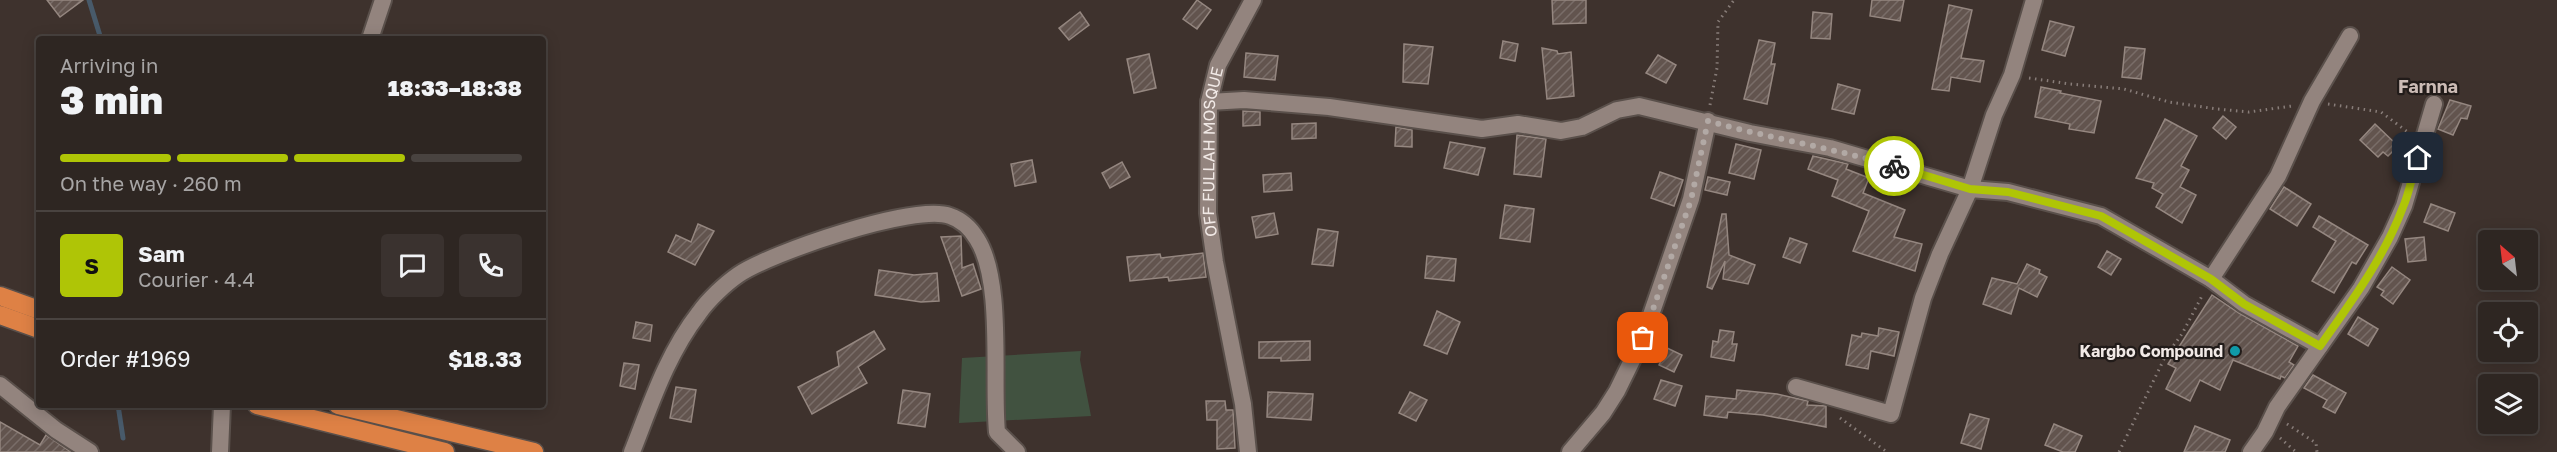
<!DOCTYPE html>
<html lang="en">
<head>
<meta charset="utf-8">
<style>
  :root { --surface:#2e2622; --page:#3a322f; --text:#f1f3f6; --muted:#a7a5a5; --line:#494340; --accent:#afc506 }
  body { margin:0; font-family:"Golos Text",sans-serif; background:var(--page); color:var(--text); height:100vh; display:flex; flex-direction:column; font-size:22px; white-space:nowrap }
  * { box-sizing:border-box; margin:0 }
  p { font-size:20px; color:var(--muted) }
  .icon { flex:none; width:33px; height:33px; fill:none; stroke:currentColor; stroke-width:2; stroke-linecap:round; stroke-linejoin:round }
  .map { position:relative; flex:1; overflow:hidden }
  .details { position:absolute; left:36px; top:36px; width:510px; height:372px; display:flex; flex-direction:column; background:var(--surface); border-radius:6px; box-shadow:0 3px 15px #0003,0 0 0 2px var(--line) }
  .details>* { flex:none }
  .needle { width:39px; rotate:332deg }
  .controls { position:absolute; left:2478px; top:230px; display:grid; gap:12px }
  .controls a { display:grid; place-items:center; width:60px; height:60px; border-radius:6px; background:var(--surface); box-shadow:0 3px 15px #0003,0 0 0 2px var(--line); font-size:30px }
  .pin { position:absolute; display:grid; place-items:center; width:51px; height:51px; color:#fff; margin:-26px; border-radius:12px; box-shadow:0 3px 9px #0006 }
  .courier { position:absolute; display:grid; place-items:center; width:60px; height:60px; margin:-30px; border:4px solid #afc506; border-radius:50%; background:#fff; color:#222; box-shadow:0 2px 8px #0007 }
  .headline em { font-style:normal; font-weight:800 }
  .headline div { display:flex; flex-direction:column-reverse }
  .headline { display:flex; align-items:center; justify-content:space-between; height:102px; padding:0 24px }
  h1 { font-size:39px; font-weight:800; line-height:45px }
  .bar { display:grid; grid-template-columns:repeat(4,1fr); gap:9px 6px; align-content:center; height:72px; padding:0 24px }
  .bar i { height:8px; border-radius:4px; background:var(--line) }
  .bar .current { background:var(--accent) }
  .bar p { grid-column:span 4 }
  .line { display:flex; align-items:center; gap:15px; padding:0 24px; border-top:2px solid var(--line) }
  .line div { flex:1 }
  .round { display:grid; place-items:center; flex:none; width:63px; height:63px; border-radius:6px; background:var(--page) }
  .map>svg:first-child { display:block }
  .garden { fill:#415240 }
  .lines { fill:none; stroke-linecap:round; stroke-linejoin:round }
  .stream { stroke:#485a6a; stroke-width:5 }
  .building { fill:url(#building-hatch); stroke:#958780; stroke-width:1.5 }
  .minor-casing { stroke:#5a504b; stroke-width:20 }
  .highway-casing { stroke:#5a504b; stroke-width:21 }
  .path { stroke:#887d79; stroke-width:3; stroke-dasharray:1.5 4.5; stroke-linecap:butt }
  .minor { stroke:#93847e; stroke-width:16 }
  .highway { stroke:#de8145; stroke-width:18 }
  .done { stroke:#b2a9a5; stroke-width:6; stroke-dasharray:0 10.8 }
  .route { stroke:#afc506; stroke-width:8 }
  .culture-dot { fill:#0f9aa8; stroke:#211b19; stroke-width:2 }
  .labels { text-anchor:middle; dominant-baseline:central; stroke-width:4.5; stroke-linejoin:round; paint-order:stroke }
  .street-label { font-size:16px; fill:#f1e9e6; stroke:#211b19 }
  .poi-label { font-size:16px; font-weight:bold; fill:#f1e9e6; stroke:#211b19; text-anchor:end }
  .neighbourhood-label { font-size:18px; font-weight:bold; fill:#cbbbb5; stroke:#211b19 }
</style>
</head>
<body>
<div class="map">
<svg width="2557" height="452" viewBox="0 0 2557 452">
  <defs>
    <pattern id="building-hatch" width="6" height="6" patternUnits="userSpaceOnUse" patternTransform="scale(1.5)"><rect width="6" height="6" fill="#62544e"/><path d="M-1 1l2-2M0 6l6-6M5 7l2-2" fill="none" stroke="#796d68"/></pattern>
  </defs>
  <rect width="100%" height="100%" fill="#3e322d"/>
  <polygon class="garden" points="1081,351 1080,360 1091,416 959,423 962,358"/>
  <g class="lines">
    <g class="stream">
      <polyline points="89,0 101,39"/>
      <polyline points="118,405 123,438"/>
    </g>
  </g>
  <g class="building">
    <polygon points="47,0 83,0 60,17"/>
    <polygon points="1197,0 1211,10 1197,29 1183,19"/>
    <polygon points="1552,0 1586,0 1586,23 1553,24"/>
    <polygon points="1872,0 1904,0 1900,21 1870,16"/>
    <polygon points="1949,5 1972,10 1961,58 1984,61 1980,82 1951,77 1949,91 1932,89"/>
    <polygon points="1080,12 1089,25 1069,40 1059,28"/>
    <polygon points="1813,12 1832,14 1830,39 1811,38"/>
    <polygon points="2050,21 2074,27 2065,56 2042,50"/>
    <polygon points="1759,40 1775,43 1771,64 1775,64 1767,104 1744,99"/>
    <polygon points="1503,41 1518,44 1515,61 1500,58"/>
    <polygon points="1404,44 1433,47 1428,84 1403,82"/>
    <polygon points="2125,47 2145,49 2141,79 2122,77"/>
    <polygon points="1542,48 1557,51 1558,54 1571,52 1574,96 1547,99"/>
    <polygon points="1246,53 1278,56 1275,80 1244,77"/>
    <polygon points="1149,54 1156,88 1134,93 1127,59"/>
    <polygon points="1658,55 1676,65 1666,83 1646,73"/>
    <polygon points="1838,84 1860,90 1854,114 1832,109"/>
    <polygon points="2041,87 2061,91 2060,93 2101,101 2094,133 2069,129 2070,124 2035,117"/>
    <polygon points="2450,100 2471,106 2467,119 2461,118 2453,135 2438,129"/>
    <polygon points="1243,111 1260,112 1260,125 1243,126"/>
    <polygon points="2223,116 2236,127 2226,139 2213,128"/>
    <polygon points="2165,119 2197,136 2181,166 2189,170 2180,187 2196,195 2182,223 2156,207 2163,194 2152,188 2154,183 2136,178"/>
    <polygon points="1316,123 1316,138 1292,139 1292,124"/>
    <polygon points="2375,124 2398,146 2388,156 2383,152 2378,157 2360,140"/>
    <polygon points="1396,127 1412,130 1412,147 1395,146"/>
    <polygon points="1517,135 1546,139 1541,177 1514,174"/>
    <polygon points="1450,142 1485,148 1478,175 1444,168"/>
    <polygon points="1736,144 1761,150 1754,179 1729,173"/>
    <polygon points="1813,156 1848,164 1846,169 1869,178 1863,193 1905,210 1894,237 1922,244 1915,271 1853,251 1869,211 1832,196 1838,180 1808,169"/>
    <polygon points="1032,160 1036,182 1015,186 1011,164"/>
    <polygon points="1122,162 1130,177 1110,188 1102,173"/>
    <polygon points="1660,172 1683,180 1674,206 1651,198"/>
    <polygon points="1291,173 1292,190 1264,192 1263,175"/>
    <polygon points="1708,177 1730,182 1727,195 1705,190"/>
    <polygon points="2284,187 2311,204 2297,226 2270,209"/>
    <polygon points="2431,204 2455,213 2448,231 2424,222"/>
    <polygon points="1505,205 1534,209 1530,242 1500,238"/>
    <polygon points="1274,213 1278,234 1256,238 1252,217"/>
    <polygon points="1722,214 1726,214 1729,255 1755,265 1748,284 1723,279 1725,261 1712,289 1707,287"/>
    <polygon points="2319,216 2368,245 2356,264 2352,262 2334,293 2312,281 2336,241 2313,227"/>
    <polygon points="698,224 714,231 695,265 668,252 676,235 691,242"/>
    <polygon points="1318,229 1338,232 1333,266 1312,264"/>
    <polygon points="961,236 962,268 973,264 981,289 962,296 941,237"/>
    <polygon points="2424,237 2426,260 2408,262 2405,239"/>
    <polygon points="1790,238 1807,244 1800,263 1783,257"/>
    <polygon points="2107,251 2121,259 2111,275 2098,267"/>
    <polygon points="1203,253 1206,277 1169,281 1168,277 1130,281 1127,257 1160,254 1161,258"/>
    <polygon points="1427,256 1456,259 1454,281 1425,278"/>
    <polygon points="2027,264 2040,270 2039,273 2047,277 2037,297 2019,288 2011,314 1983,304 1992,278 2017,284"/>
    <polygon points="2392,267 2410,280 2393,304 2381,295 2384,291 2377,287"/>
    <polygon points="879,270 914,275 937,273 939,301 921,302 875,295"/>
    <polygon points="2212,295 2239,313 2298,346 2289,362 2294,365 2285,378 2281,376 2280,379 2233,360 2220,390 2200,380 2190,401 2166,389 2176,368 2168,364"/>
    <polygon points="1437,311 1460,322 1447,354 1424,345"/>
    <polygon points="2358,317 2378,329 2368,346 2348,334"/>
    <polygon points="636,322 652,325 650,341 633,338"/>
    <polygon points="1879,328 1899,332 1894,356 1871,351 1868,369 1846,365 1852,335 1861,337 1862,333 1878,336"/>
    <polygon points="1720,330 1734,332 1732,344 1737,344 1734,361 1711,357 1713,341 1718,342"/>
    <polygon points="874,331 885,349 858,367 867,383 812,414 798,387 839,366 837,352"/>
    <polygon points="1310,341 1310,360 1281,361 1281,358 1259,358 1259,342"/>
    <polygon points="1667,348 1682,355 1674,372 1659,365"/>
    <polygon points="624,363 639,365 635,389 620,386"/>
    <polygon points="2313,375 2346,393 2335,413 2323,407 2327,400 2304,388"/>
    <polygon points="1661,380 1682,386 1675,406 1654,399"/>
    <polygon points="676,387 696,390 691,422 670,418"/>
    <polygon points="903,390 930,394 925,427 898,423"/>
    <polygon points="1737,390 1777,394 1808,401 1807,405 1826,406 1826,427 1763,415 1728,412 1727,418 1704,415 1706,396 1736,399"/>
    <polygon points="1268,392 1313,394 1311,420 1267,417"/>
    <polygon points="1410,392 1427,400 1416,421 1399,413"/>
    <polygon points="1206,401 1225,401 1226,410 1233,410 1235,448 1217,449 1217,420 1207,420"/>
    <polygon points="1970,414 1989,419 1981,449 1961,443"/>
    <polygon points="0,422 40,445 46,435 71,452 0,452"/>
    <polygon points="2054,424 2082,436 2075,452 2063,452 2045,445"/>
    <polygon points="2195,426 2230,440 2225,452 2184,452"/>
  </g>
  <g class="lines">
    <defs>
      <g id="minor">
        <polyline points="370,39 383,0"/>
        <polyline points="1209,102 1244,100 1329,107 1482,129 1518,124 1561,131 1582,127 1617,110 1639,106 1750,133 1830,148 1970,189 2008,192 2101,216 2211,279 2244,304 2320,346"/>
        <polyline points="2211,279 2278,176 2312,101 2350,36"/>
        <polyline points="0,385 56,430 90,452"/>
        <polyline points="1796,387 1891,414 1923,298 1940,254 1970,189 1994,115 2012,75 2034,0"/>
        <polyline points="220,452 222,405"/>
        <path d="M632 452C651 404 667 354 699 313 708 300 725 284 738 275 770 253 915 203 950 216 962 220 971 229 977 239 1004 281 992 381 997 432L1017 452"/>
        <path id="s1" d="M1248 452 1243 404 1215 262 1208 213 1209 102 1218 65 1253 0"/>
        <polyline points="1570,452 1603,413 1617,391 1643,338 1691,199 1708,121"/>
        <polyline points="2251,452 2265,432 2277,407 2361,288 2390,237 2404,206 2434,104"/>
      </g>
      <g id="highway">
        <polyline points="0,296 39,310"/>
        <polyline points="0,315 39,329"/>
        <polyline points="257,405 445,452"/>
        <polyline points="338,405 534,452"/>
      </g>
    </defs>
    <use href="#minor" class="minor-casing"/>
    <use href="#highway" class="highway-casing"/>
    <g class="path">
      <polyline points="2029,78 2070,84 2124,89 2169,102 2217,109 2249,112 2292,106"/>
      <polyline points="2328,104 2381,112 2409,133"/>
      <polyline points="1710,105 1717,68 1718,22 1734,0"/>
      <polyline points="1840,418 1887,452"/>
      <polyline points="2287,424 2316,443 2317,452"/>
      <polyline points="2280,438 2296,452"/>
      <polyline points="2119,452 2165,357 2182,334 2203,294"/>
    </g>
    <use href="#minor" class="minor"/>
    <use href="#highway" class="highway"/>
  </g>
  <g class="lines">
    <path class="done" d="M1643 338 1691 200 1708 121C1769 138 1832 148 1894 166"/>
    <path class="route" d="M1894 166 1970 189 2008 192 2101 216 2211 279 2244 304 2320 346C2351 302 2384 258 2403 207 2410 191 2412 174 2418 158"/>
  </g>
  <circle class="culture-dot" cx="2235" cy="351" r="6"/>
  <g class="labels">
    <g class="street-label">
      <text stroke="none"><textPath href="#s1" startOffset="304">OFF FULLAH MOSQUE</textPath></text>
    </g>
    <g class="poi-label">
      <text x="2223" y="351">Kargbo Compound</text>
    </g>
    <g class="neighbourhood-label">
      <text x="2428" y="86">Farnna</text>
    </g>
  </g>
</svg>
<div class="controls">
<a><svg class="needle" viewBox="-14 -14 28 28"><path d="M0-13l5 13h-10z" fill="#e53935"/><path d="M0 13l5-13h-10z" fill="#a7a5a5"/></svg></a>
<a><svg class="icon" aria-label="locate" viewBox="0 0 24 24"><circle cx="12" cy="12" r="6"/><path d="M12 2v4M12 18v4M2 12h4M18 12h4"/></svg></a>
<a><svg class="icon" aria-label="layers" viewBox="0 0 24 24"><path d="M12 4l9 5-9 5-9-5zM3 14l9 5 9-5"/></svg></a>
</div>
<div class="pin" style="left:1643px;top:338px;background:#ea580c"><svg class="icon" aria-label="bag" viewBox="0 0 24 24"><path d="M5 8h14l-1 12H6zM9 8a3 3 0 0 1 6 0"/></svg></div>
<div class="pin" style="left:2418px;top:158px;background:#1f2937"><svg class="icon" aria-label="home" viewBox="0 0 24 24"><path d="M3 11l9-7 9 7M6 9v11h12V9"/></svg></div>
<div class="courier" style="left:1894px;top:166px"><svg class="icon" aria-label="bike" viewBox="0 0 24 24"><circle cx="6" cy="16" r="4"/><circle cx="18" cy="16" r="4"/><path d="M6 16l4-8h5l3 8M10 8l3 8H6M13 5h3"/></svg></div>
<section class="details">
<div class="headline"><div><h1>3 min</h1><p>Arriving in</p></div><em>18:33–18:38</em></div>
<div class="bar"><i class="current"></i><i class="current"></i><i class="current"></i><i></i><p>On the way · 260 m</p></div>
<div class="line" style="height:108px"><b class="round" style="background:var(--accent);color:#111">S</b><div><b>Sam</b><p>Courier · 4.4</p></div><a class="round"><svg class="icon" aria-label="chat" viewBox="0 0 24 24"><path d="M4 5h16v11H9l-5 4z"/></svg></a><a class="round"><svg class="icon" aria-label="phone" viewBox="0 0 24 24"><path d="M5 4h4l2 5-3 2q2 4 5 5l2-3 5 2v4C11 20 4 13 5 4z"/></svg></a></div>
<div class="line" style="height:78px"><div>Order #1969</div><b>$18.33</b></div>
</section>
</div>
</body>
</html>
